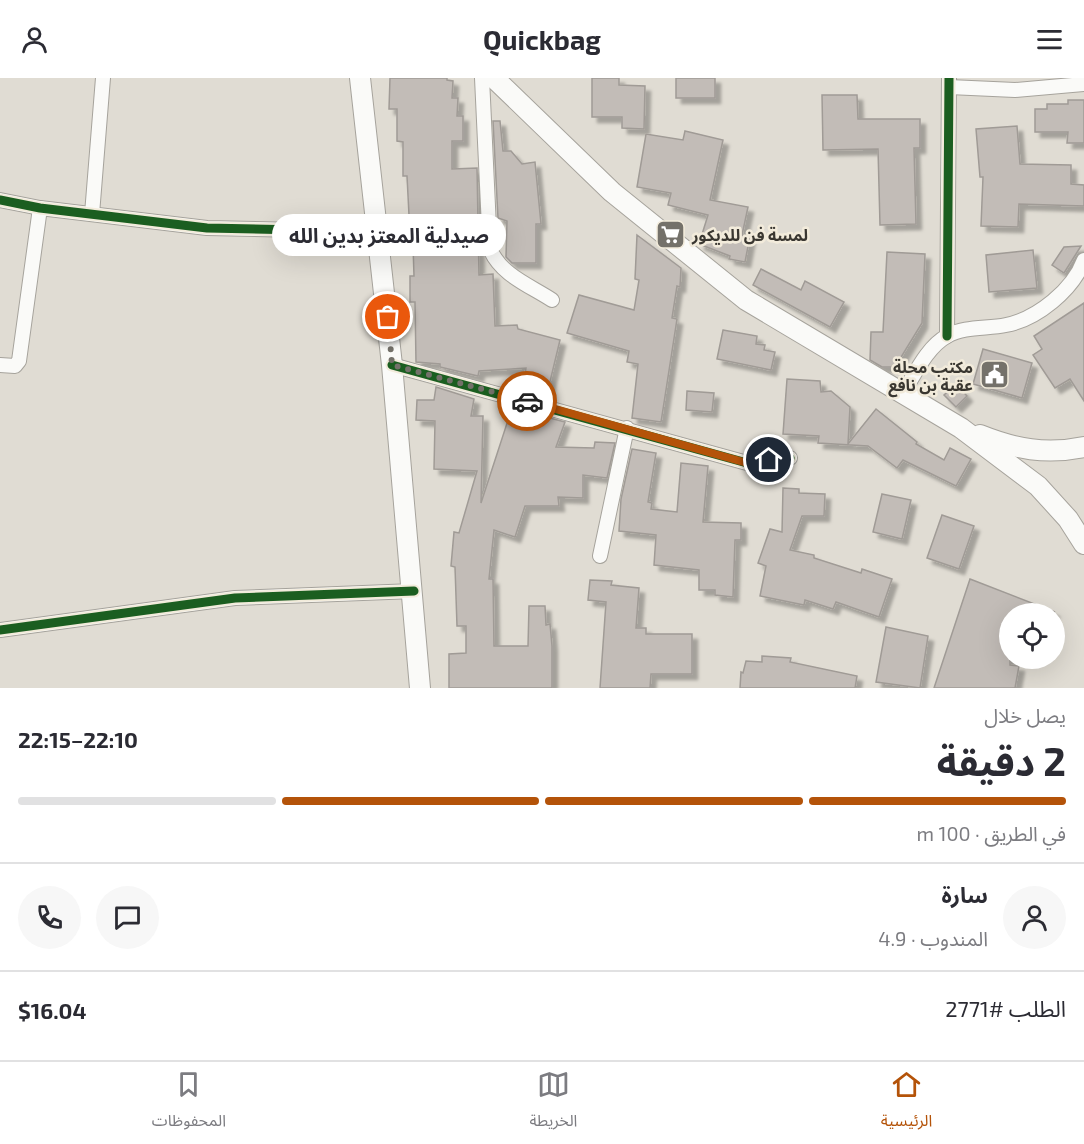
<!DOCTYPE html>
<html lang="ar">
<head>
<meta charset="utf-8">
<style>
  :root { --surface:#fff; --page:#f7f7f7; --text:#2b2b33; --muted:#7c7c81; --line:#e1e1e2; --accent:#b45309 }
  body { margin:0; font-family:"Exo 2","Noto Sans Arabic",sans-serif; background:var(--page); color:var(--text); direction:rtl; height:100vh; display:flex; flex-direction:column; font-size:22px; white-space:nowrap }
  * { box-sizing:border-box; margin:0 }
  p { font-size:20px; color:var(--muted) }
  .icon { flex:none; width:33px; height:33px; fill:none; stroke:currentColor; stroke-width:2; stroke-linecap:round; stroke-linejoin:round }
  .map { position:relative; height:610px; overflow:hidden; direction:ltr }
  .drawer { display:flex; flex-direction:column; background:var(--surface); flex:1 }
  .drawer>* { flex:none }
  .fabs { position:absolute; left:999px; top:525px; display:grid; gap:12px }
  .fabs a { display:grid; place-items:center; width:66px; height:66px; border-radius:50%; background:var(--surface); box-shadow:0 6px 24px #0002; font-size:30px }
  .pin { position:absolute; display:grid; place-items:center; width:51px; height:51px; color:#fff; margin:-26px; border:3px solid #fff; border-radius:50%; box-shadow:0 2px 6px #0007 }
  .courier { position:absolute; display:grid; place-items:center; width:60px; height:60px; margin:-30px; border:4px solid #b45309; border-radius:50%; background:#fff; color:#222; box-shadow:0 2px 8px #0007 }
  .bubble { position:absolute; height:42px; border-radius:21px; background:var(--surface); box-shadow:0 6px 24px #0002; font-size:20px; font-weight:700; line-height:42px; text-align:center; direction:rtl }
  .head em { font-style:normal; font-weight:700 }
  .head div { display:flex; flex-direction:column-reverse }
  .head { display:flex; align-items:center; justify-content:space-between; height:102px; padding:0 18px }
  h1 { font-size:39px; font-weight:700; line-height:45px }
  .bar { display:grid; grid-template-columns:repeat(4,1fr); gap:9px 6px; align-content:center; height:72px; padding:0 18px }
  .bar i { height:8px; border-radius:4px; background:var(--line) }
  .bar .active { background:var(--accent) }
  .bar p { grid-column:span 4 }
  .line { display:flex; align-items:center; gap:15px; padding:0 18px; border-top:2px solid var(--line) }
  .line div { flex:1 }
  .round { display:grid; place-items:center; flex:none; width:63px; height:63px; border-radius:32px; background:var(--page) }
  header { display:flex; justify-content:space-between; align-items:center; height:78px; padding:0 18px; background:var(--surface); font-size:27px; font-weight:700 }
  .dock { display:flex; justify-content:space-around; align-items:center; height:84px; border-top:2px solid var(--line); background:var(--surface); font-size:16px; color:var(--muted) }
  .dock a { display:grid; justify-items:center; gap:3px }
  .dock .active { color:var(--accent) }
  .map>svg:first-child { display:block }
  .building { fill:#c2bcb7; stroke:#a09b96; stroke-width:1.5; filter:url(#shadow) }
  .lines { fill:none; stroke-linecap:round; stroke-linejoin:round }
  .minor-casing { stroke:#a6a39c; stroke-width:16 }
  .secondary-casing { stroke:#a6a39c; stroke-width:22 }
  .minor { stroke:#fafaf8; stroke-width:14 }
  .secondary { stroke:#fafaf8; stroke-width:20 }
  .cycleway-casing { stroke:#f2ebdb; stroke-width:13 }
  .cycleway { stroke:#1b5e20; stroke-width:9 }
  .done { stroke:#74716a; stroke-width:6; stroke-dasharray:0 10.8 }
  .route { stroke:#b45309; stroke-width:8 }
  .labels { text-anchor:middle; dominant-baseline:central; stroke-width:5; stroke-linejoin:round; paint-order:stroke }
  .poi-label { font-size:16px; font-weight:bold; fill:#3a3731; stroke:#f2ebdb; text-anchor:start }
</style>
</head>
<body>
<header><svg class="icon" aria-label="menu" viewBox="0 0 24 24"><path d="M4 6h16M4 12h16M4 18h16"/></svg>Quickbag<svg class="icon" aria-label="person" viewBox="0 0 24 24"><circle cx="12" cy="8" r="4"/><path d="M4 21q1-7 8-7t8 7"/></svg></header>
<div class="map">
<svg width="1084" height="610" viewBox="0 0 1084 610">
  <defs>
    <filter id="shadow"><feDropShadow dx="5.5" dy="5.5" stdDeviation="1.5" flood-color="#0004"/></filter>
  </defs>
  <rect width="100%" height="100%" fill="#e0dcd3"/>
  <g class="building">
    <polygon points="390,0 447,0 447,2 453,3 452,20 458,20 457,38 463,38 463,63 452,63 452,91 477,90 479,197 493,196 495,248 517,247 518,251 560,262 547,316 523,310 526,290 479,293 478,298 440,289 440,286 416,284 415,224 410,224 410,198 414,198 412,137 409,137 407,98 403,98 403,64 397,63 397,31 389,31"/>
    <polygon points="592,0 619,0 619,7 645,8 644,51 622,50 622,39 592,39"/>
    <rect x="676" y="0" width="39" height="20"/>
    <polygon points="822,17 857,17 858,41 920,41 920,70 914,70 916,146 880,147 878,71 823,72"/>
    <polygon points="1068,22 1084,22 1084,65 1067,65 1068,54 1035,54 1035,31 1047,31 1047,26 1068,26"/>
    <polygon points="493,43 500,43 503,73 511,73 522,86 535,84 541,146 536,146 536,185 512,185 506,179 507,143 498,140"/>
    <polygon points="1017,48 1020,86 1071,87 1071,106 1084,107 1084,128 1019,126 1018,149 981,148 983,99 980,99 976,51"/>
    <polygon points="685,53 723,62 710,122 748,129 742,157 750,158 745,184 729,181 730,178 699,166 708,137 668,127 671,115 637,109 646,56 683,62"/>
    <polygon points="637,157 681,190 680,209 677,208 672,240 677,241 661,344 632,340 638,286 627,284 629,273 567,255 579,217 634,232 639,202 635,201"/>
    <polygon points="1081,168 1064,195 1052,187 1064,169"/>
    <polygon points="1033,172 1037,210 989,214 986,177"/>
    <polygon points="887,174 925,176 922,245 895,289 882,289 870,282 871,254 883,254"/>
    <polygon points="761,191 801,212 805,203 844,224 830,249 753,207"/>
    <polygon points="1084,225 1084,323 1070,301 1055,310 1033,277 1042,271 1034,258"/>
    <polygon points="723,252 757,258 756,266 765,267 764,272 775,274 771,292 717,281"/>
    <polygon points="983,271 1032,285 1022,320 973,306"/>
    <polygon points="787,301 820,303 821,314 831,313 850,329 848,366 876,331 917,364 916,366 944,382 950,370 971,381 956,408 903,382 897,390 868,368 818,365 819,358 783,356"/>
    <polygon points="956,306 967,318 956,329 944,317"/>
    <polygon points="436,309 474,321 471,338 483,338 481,425 510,336 541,342 542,338 565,344 556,369 594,370 595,364 615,365 607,400 583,397 583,420 558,419 559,428 525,428 515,459 494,452 489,501 493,501 494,568 528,568 529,528 545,528 546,547 550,546 552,568 552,610 449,610 449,576 466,575 466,548 457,548 455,489 451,488 454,454 459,455 477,393 434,391 435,343 416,342 417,322 434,322"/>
    <polygon points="687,313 714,315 712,334 686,332"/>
    <polygon points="632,371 656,375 648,424 652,425 651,431 677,434 681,385 708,388 703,444 741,445 741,462 735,462 733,519 715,517 715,512 699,512 699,492 654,487 656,457 619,453 621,421"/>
    <polygon points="783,410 799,411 799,415 825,416 824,438 802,438 790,472 814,477 814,480 861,495 862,491 892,501 879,539 836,524 833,531 805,522 804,527 760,518 766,488 758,485 770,451 782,454"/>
    <polygon points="882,416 911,422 902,461 873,454"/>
    <polygon points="942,437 974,448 959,491 927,480"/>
    <polygon points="970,501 1055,534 1010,536 1010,587 1019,588 1015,610 934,610"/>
    <polygon points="590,502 612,503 611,507 639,510 636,550 646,550 646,556 692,556 692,596 651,596 650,610 600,610 606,524 588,522"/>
    <polygon points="886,549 928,558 920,610 876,604"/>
    <polygon points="762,578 791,580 790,584 857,598 855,610 740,610 741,594 743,595 746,583 762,584"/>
  </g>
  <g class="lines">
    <defs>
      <g id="minor">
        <path d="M482 0 490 171C501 197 529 207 552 222"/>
        <polyline points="949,9 1015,12 1084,6"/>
        <polyline points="0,122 40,130 207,150 300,152 378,145"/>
        <polyline points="92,136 103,0"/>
        <polyline points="947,258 949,0"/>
        <polyline points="0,287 15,288 19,283 40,130"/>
        <polyline points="392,287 747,385 790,380"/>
        <path d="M903 315C915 296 927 269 947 258 965 248 987 251 1006 247 1037 241 1073 212 1084 182"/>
        <polyline points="600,478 627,350"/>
        <polyline points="0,552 235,520 414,513"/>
      </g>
      <g id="secondary">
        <polyline points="360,0 392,287 420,610"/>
        <polyline points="494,0 612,114 746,222 961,350 1038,408 1068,441 1084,466"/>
        <path d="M980 357C1015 371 1046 377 1084 369"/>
      </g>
    </defs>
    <use href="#minor" class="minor-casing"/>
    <use href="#secondary" class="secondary-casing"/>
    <use href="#minor" class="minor"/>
    <use href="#secondary" class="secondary"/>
    <defs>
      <g id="cycleway">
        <polyline points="0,122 40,130 207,150 300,152 378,145"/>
        <polyline points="947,258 949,0"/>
        <polyline points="392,287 747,385 790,380"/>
        <polyline points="0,552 235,520 414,513"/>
      </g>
    </defs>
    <use href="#cycleway" class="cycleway-casing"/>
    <use href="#cycleway" class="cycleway"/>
  </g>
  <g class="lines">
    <polyline class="done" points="388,239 392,287 527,323"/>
    <polyline class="route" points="527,323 747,385 769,382"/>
  </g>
  <defs>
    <symbol id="supermarket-square" viewBox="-11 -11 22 22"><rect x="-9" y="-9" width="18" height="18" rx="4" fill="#74716a" stroke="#f2ebdb"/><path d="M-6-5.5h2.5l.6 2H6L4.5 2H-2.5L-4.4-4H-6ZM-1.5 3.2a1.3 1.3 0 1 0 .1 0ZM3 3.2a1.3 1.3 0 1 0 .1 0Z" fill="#fff"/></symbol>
    <symbol id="civic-square" viewBox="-11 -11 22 22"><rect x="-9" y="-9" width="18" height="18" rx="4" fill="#74716a" stroke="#f2ebdb"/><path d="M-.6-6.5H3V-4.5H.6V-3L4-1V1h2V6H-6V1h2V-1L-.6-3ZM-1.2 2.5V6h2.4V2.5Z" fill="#fff"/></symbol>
  </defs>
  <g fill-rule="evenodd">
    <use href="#supermarket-square" x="654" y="140" width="33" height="33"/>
    <use href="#civic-square" x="978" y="280" width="33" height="33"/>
  </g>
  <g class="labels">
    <g class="poi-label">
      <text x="692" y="156">لمسة فن للديكور</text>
      <text x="973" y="288" text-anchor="end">مكتب محلة<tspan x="973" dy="18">عقبة بن نافع</tspan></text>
    </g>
  </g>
</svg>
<div class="fabs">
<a><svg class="icon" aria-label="locate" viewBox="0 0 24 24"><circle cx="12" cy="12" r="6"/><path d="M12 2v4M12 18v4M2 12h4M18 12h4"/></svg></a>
</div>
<div class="pin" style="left:388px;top:239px;background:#ea580c"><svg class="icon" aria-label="bag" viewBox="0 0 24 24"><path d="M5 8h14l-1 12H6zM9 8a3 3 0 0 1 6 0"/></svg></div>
<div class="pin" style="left:769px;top:382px;background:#1f2937"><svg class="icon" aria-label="home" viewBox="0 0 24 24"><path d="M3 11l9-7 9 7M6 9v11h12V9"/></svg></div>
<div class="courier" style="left:527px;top:323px"><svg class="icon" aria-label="car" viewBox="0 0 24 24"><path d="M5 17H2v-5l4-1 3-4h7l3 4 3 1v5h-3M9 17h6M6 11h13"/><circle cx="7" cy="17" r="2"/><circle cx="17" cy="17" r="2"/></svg></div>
<div class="bubble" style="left:272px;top:136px;width:234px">صيدلية المعتز بدين الله</div>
</div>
<section class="drawer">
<div class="head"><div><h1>2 دقيقة</h1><p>يصل خلال</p></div><em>22:10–22:15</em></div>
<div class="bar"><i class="active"></i><i class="active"></i><i class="active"></i><i></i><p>في الطريق · 100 m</p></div>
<div class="line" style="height:108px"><a class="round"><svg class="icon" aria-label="person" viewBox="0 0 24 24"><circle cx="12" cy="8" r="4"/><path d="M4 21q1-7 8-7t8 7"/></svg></a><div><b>سارة</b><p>المندوب · 4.9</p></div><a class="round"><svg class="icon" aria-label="chat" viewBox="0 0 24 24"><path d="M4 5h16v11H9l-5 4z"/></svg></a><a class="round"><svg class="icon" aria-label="phone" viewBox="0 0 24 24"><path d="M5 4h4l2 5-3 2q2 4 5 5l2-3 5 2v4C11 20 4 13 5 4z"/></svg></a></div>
<div class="line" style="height:78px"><div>الطلب #2771</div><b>$16.04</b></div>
</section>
<nav class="dock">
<a class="active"><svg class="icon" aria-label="home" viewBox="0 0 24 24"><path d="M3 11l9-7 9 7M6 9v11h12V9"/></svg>الرئيسية</a>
<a><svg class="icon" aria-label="map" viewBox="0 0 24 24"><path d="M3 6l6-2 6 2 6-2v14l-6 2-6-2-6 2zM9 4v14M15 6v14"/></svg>الخريطة</a>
<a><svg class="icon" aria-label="saved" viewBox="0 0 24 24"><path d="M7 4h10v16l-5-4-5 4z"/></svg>المحفوظات</a>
</nav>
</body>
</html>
